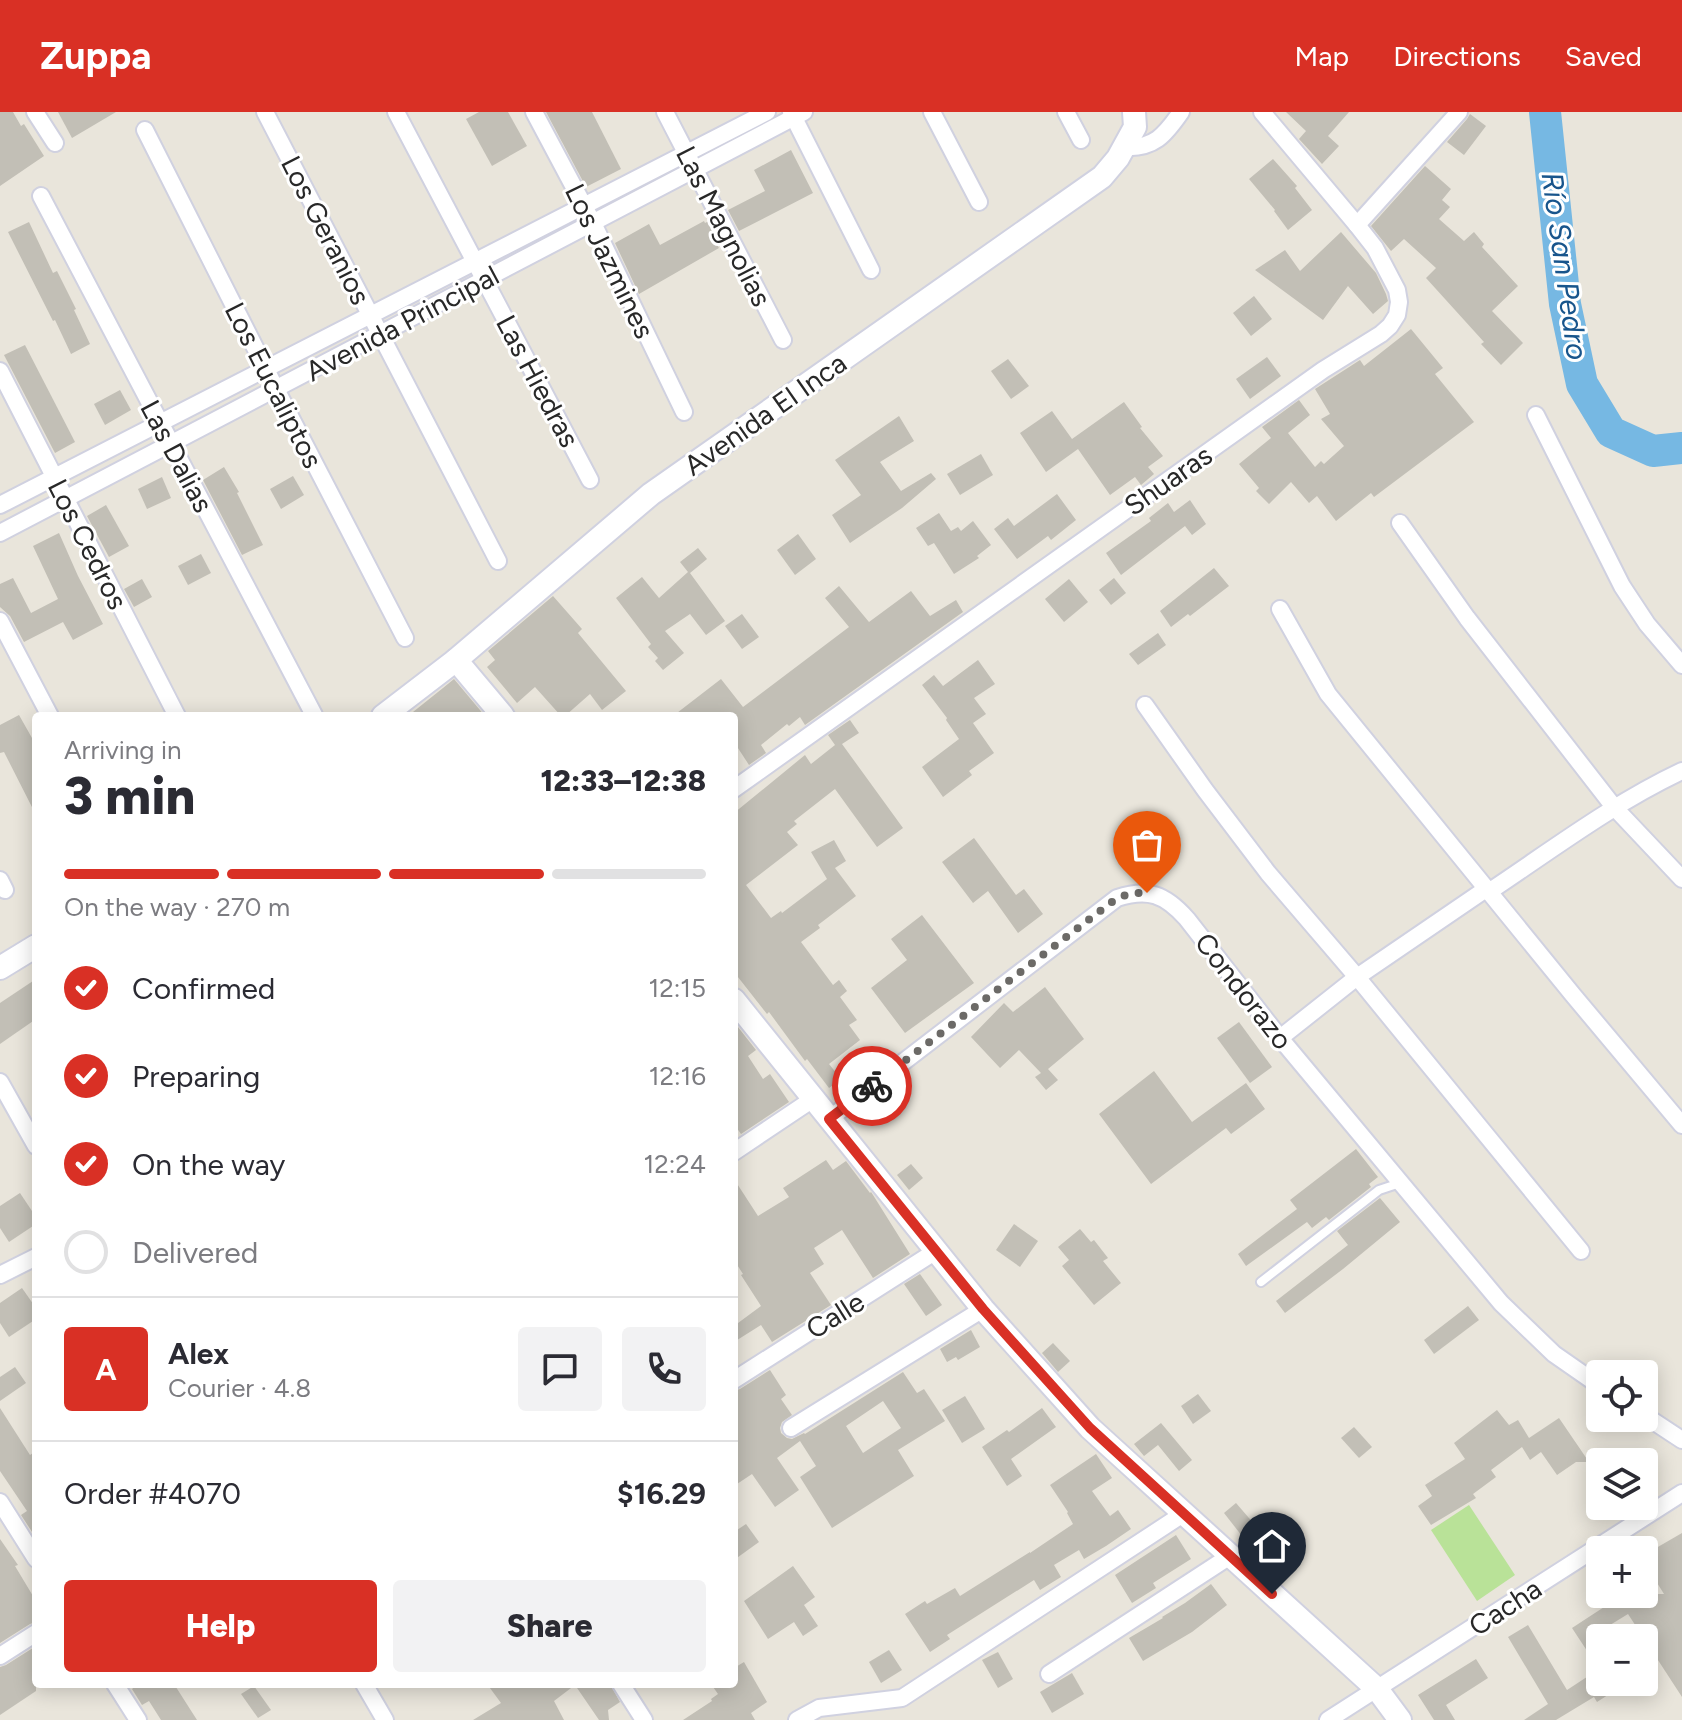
<!DOCTYPE html>
<html lang="en">
<head>
<meta charset="utf-8">
<style>
  :root { --surface:#fff; --page:#f2f2f3; --text:#2b2b33; --muted:#7c7c81; --line:#e1e1e2; --accent:#d93025 }
  body { margin:0; font-family:Figtree,sans-serif; background:var(--page); color:var(--text); height:100vh; display:flex; flex-direction:column; font-size:30px; white-space:nowrap }
  * { box-sizing:border-box; margin:0 }
  p { font-size:26px; color:var(--muted) }
  .icon { flex:none; width:44px; height:44px; fill:none; stroke:currentColor; stroke-width:2; stroke-linecap:round; stroke-linejoin:round }
  .map { position:relative; flex:1; overflow:hidden }
  .details { position:absolute; left:32px; top:600px; width:706px; height:976px; display:flex; flex-direction:column; background:var(--surface); border-radius:8px; box-shadow:0 4px 20px #0003 }
  .details>* { flex:none }
  .buttons { position:absolute; left:1586px; top:1248px; display:grid; gap:16px }
  .buttons a { display:grid; place-items:center; width:72px; height:72px; border-radius:8px; background:var(--surface); box-shadow:0 4px 20px #0003; font-size:40px }
  .pin { position:absolute; display:grid; place-items:center; width:68px; height:68px; color:#fff; margin:-82px -34px; border-radius:50% 50% 50% 0; rotate:-45deg; box-shadow:0 0 8px #0007 }
  .pin .icon { rotate:45deg }
  .courier { position:absolute; display:grid; place-items:center; width:80px; height:80px; margin:-40px; border:6px solid #d93025; border-radius:50%; background:#fff; color:#222; box-shadow:0 2px 10px #0007 }
  .head em { font-style:normal; font-weight:800 }
  .head div { display:flex; flex-direction:column-reverse }
  .head { display:flex; align-items:center; justify-content:space-between; height:136px; padding:0 32px }
  h1 { font-size:52px; font-weight:800; line-height:60px }
  .bar { display:grid; grid-template-columns:repeat(4,1fr); gap:12px 8px; align-content:center; height:96px; padding:0 32px }
  .bar i { height:10px; border-radius:6px; background:var(--line) }
  .bar .active { background:var(--accent) }
  .bar p { grid-column:span 4 }
  .line { display:flex; align-items:center; gap:20px; padding:0 32px; border-top:2px solid var(--line) }
  .line div { flex:1 }
  .round { display:grid; place-items:center; flex:none; width:84px; height:84px; border-radius:8px; background:var(--page) }
  ol { padding:0 32px; list-style:none }
  li { display:flex; align-items:center; gap:24px; height:88px }
  li p { margin-inline-start:auto }
  li .icon { padding:8px; border-radius:50%; background:var(--accent); color:#fff; stroke-width:4 }
  li:last-child { color:var(--muted) }
  li i { width:44px; height:44px; border:4px solid var(--line); border-radius:50% }
  .button { display:flex; gap:16px; margin-top:auto; padding:16px 32px }
  .button a { flex:1; height:92px; border-radius:8px; background:var(--accent); color:#fff; font-size:32px; font-weight:800; line-height:92px; text-align:center }
  .button a+a { background:var(--page); color:var(--text) }
  header { display:flex; align-items:center; gap:48px; box-sizing:border-box; height:112px; padding:0 40px; background:var(--accent); color:#fff }
  header strong { font-size:38px }
  nav { display:flex; gap:44px; margin-inline-start:auto; font-size:28px }
  .map>svg:first-child { display:block }
  .pitch { fill:#b9e298 }
  .lines { fill:none; stroke-linecap:round; stroke-linejoin:round }
  .river { stroke:#76b8e3; stroke-width:32 }
  .building { fill:#c2bfb6; fill-rule:evenodd }
  .lane-casing { stroke:#d0d1e0; stroke-width:12 }
  .street-casing { stroke:#d0d1e0; stroke-width:20 }
  .secondary-casing { stroke:#d0d1e0; stroke-width:26 }
  .lane { stroke:#fff; stroke-width:8 }
  .street { stroke:#fff; stroke-width:16 }
  .secondary { stroke:#fff; stroke-width:22 }
  .done { stroke:#6c6a67; stroke-width:8; stroke-dasharray:0 14.4 }
  .route { stroke:#d93025; stroke-width:10 }
  .labels { text-anchor:middle; dominant-baseline:central; stroke-width:6; stroke-linejoin:round; paint-order:stroke }
  .street-label { font-size:28px; fill:#282828; stroke:#fff }
  .water-label { font-size:30px; font-style:italic; fill:#18558c; stroke:#fff }
</style>
</head>
<body>
<header>
<strong>Zuppa</strong>
<nav><a>Map</a><a>Directions</a><a>Saved</a></nav>
</header>
<div class="map">
<svg width="1682" height="1608" viewBox="0 0 1682 1608">
  <rect width="100%" height="100%" fill="#e9e5db"/>
  <polygon class="pitch" points="1469,1393 1515,1463 1477,1489 1431,1418"/>
  <g class="lines">
    <polyline class="river" points="1545,0 1565,192 1582,272 1611,320 1653,339 1682,336"/>
  </g>
  <g class="building">
    <polygon points="0,0 13,0 21,14 24,12 44,44 0,74"/>
    <polygon points="58,0 116,0 72,26"/>
    <polygon points="479,0 508,0 527,34 492,54 466,7"/>
    <polygon points="546,0 592,0 621,57 586,75"/>
    <polygon points="1286,0 1349,0 1328,24 1339,34 1322,52 1299,27 1306,19"/>
    <polygon points="1470,2 1486,14 1464,43 1447,30 1467,7"/>
    <polygon points="791,38 813,81 739,119 728,98 765,79 754,58"/>
    <polygon points="1273,47 1297,74 1295,76 1312,98 1288,118 1274,99 1275,98 1249,67"/>
    <polygon points="1425,54 1451,77 1442,88 1450,95 1439,107 1464,129 1474,120 1484,132 1482,135 1518,174 1492,199 1523,231 1501,253 1481,232 1484,230 1426,166 1436,156 1404,127 1391,139 1371,114"/>
    <polygon points="704,109 705,111 709,109 719,129 716,131 719,136 639,182 615,131 649,112 660,133"/>
    <polygon points="29,110 53,161 57,159 76,197 74,198 90,232 71,242 55,208 53,209 8,120"/>
    <polygon points="1341,120 1376,161 1386,182 1388,189 1373,202 1348,174 1323,208 1255,158 1285,138 1300,159"/>
    <polygon points="1254,184 1272,207 1251,224 1233,201"/>
    <polygon points="1411,217 1443,256 1435,262 1474,310 1374,385 1371,381 1336,409 1317,384 1309,391 1291,370 1269,392 1256,379 1259,376 1239,352 1271,326 1262,315 1299,288 1310,303 1288,321 1315,355 1321,349 1324,352 1344,334 1321,307 1330,302 1315,277 1360,248 1364,254"/>
    <polygon points="25,233 75,330 55,341 4,243"/>
    <polygon points="1267,245 1281,264 1250,287 1236,267"/>
    <polygon points="1008,247 1029,274 1011,287 991,259"/>
    <polygon points="120,278 131,298 105,313 94,292"/>
    <polygon points="1124,290 1142,315 1140,316 1163,344 1148,355 1154,362 1141,373 1135,365 1110,383 1078,337 1046,360 1020,321 1052,299 1072,327"/>
    <polygon points="899,304 914,329 880,350 901,379 931,361 936,367 902,396 850,431 832,403 861,383 835,348"/>
    <polygon points="981,342 993,363 960,383 947,362"/>
    <polygon points="224,355 239,380 237,381 263,433 242,443 203,368"/>
    <polygon points="293,364 304,383 281,397 270,377"/>
    <polygon points="162,365 171,386 147,397 138,377"/>
    <polygon points="1057,382 1076,408 1051,428 1048,424 1017,447 994,417 1008,406 1014,414"/>
    <polygon points="1190,388 1206,412 1192,423 1185,414 1121,463 1106,441 1151,409 1149,406 1168,391 1174,400"/>
    <polygon points="106,393 129,434 109,445 87,404"/>
    <polygon points="939,401 951,419 958,415 961,419 973,409 991,433 977,444 979,446 954,462 934,431 928,434 916,416"/>
    <polygon points="59,421 78,464 103,512 73,528 63,510 24,530 10,504 0,495 0,472 13,466 31,501 58,487 33,434"/>
    <polygon points="798,422 816,447 795,463 777,438"/>
    <polygon points="698,436 707,447 690,461 725,509 706,523 690,502 665,519 684,541 663,558 655,549 658,546 648,535 651,532 616,486 642,465 659,486 688,460 680,450"/>
    <polygon points="201,442 211,461 188,473 178,454"/>
    <polygon points="1214,456 1229,474 1190,504 1188,502 1171,515 1160,499"/>
    <polygon points="1114,466 1126,481 1111,493 1099,478"/>
    <polygon points="142,467 152,485 134,495 124,477"/>
    <polygon points="1069,467 1088,490 1064,510 1045,487"/>
    <polygon points="839,474 869,510 911,479 930,504 956,488 963,500 805,613 800,605 789,614 787,612 761,633 766,641 749,653 734,630 734,604 673,604 721,567 743,595 849,515 825,486"/>
    <polygon points="553,484 582,517 578,521 626,579 602,598 590,582 565,604 561,604 535,575 517,591 487,555 495,548 488,539"/>
    <polygon points="742,502 759,525 742,537 725,514"/>
    <polygon points="1158,521 1166,533 1138,553 1129,542"/>
    <polygon points="978,548 995,572 974,586 986,602 973,611 994,641 969,659 972,663 943,685 922,655 959,627 946,608 947,606 922,573 934,563 943,574"/>
    <polygon points="454,567 485,604 408,604 443,576"/>
    <polygon points="19,603 32,626 36,624 36,703 4,640 0,641 0,613"/>
    <polygon points="850,608 859,621 842,632 903,716 877,735 835,677 794,709 797,712 787,720 798,733 746,773 771,806 781,799 782,801 827,767 811,740 834,728 846,749 835,756 856,784 818,813 820,816 801,830 833,873 839,868 847,879 840,885 857,908 849,913 860,928 829,952 841,967 829,976 807,947 805,949 769,900 767,902 734,860 734,701 805,643 811,652 835,633 828,623"/>
    <polygon points="974,726 1016,783 1024,777 1043,802 1018,821 988,779 973,791 942,750"/>
    <polygon points="922,803 974,871 905,921 871,876 907,848 891,827"/>
    <polygon points="36,867 36,907 0,932 0,891"/>
    <polygon points="1045,875 1084,927 1048,957 1058,968 1046,978 1035,965 1041,961 1019,938 1000,956 971,925 1004,891 1013,900"/>
    <polygon points="734,910 756,938 748,944 763,967 770,962 789,990 741,1022 734,1012"/>
    <polygon points="1239,910 1272,955 1250,971 1217,926"/>
    <polygon points="1154,959 1192,1010 1246,971 1265,997 1231,1022 1226,1016 1151,1072 1099,1002"/>
    <polygon points="1356,1037 1378,1065 1369,1072 1371,1075 1329,1108 1326,1105 1312,1116 1307,1110 1246,1154 1238,1142 1297,1097 1290,1088"/>
    <polygon points="826,1048 833,1058 846,1049 870,1081 871,1080 873,1083 910,1142 873,1166 842,1118 814,1136 824,1152 810,1161 831,1193 772,1230 761,1213 734,1230 734,1214 761,1194 741,1163 743,1162 734,1148 734,1067 758,1104 789,1085 783,1076"/>
    <polygon points="911,1052 923,1066 909,1078 897,1063"/>
    <polygon points="20,1081 36,1105 36,1112 9,1130 0,1116 0,1094"/>
    <polygon points="1380,1086 1400,1110 1343,1157 1285,1201 1276,1189 1348,1133 1337,1119"/>
    <polygon points="1014,1112 1038,1129 1020,1155 996,1138"/>
    <polygon points="1080,1117 1091,1130 1094,1128 1108,1146 1103,1149 1121,1171 1094,1193 1062,1154 1069,1148 1058,1135"/>
    <polygon points="920,1162 942,1193 926,1204 904,1172"/>
    <polygon points="22,1176 36,1196 36,1207 9,1225 0,1211 0,1191"/>
    <polygon points="1468,1194 1479,1208 1434,1242 1424,1228"/>
    <polygon points="971,1218 980,1235 958,1248 956,1245 947,1250 940,1237"/>
    <polygon points="1053,1231 1070,1249 1058,1260 1042,1241"/>
    <polygon points="15,1255 26,1271 0,1289 0,1265"/>
    <path d="M770 1258 786 1283 781 1287 792 1303 782 1310 780 1316 781 1321 787 1326 792 1327 804 1321 805 1322 903 1260 917 1281 924 1277 945 1309 898 1338 914 1364 832 1416 800 1365 816 1354 800 1329 777 1346 799 1378 775 1395 752 1362 734 1374V1279L740 1277ZM883 1289 901 1316 863 1341 846 1314Z"/>
    <polygon points="1198,1282 1211,1299 1193,1312 1181,1294"/>
    <polygon points="965,1284 985,1317 962,1331 942,1298"/>
    <polygon points="0,1296 30,1343 36,1339 36,1426 21,1403 27,1399 0,1359"/>
    <polygon points="1042,1296 1056,1315 1011,1347 1022,1364 1007,1374 982,1335 1007,1318 1009,1320"/>
    <polygon points="1497,1298 1509,1313 1518,1308 1529,1326 1559,1306 1589,1350 1576,1350 1557,1363 1541,1340 1530,1348 1522,1335 1491,1358 1496,1365 1473,1382 1476,1386 1431,1413 1418,1394 1432,1384 1425,1373 1465,1347 1454,1331"/>
    <polygon points="1161,1311 1192,1348 1179,1359 1158,1333 1144,1344 1134,1332"/>
    <polygon points="1354,1315 1372,1335 1359,1346 1341,1326"/>
    <polygon points="1096,1342 1112,1366 1092,1379 1110,1404 1118,1398 1131,1417 1106,1434 1084,1447 1079,1438 1054,1453 1061,1465 1040,1478 1034,1468 947,1523 950,1527 930,1540 905,1502 925,1489 927,1492 955,1476 960,1484 1030,1440 1030,1441 1073,1412 1067,1401 1068,1400 1050,1373"/>
    <polygon points="1236,1391 1255,1413 1242,1424 1224,1401"/>
    <polygon points="746,1412 759,1430 734,1448 734,1420"/>
    <polygon points="1682,1421 1682,1585 1628,1502 1597,1521 1600,1525 1600,1570 1628,1570 1597,1590 1594,1585 1556,1608 1524,1608 1548,1592 1508,1525 1528,1513 1567,1578 1599,1557 1572,1516 1624,1482 1664,1482 1644,1450 1644,1443"/>
    <polygon points="1176,1423 1191,1447 1153,1471 1156,1476 1132,1491 1115,1463"/>
    <polygon points="0,1427 18,1453 15,1454 36,1489 36,1510 30,1512 0,1531"/>
    <polygon points="793,1454 815,1485 804,1493 818,1514 803,1524 794,1510 768,1527 744,1489"/>
    <polygon points="1211,1472 1227,1493 1192,1520 1143,1549 1129,1526 1163,1506 1162,1505 1185,1491"/>
    <polygon points="36,1534 36,1579 0,1603 0,1555 6,1553"/>
    <polygon points="889,1538 902,1558 881,1571 869,1550"/>
    <polygon points="998,1540 1013,1567 998,1576 982,1548"/>
    <polygon points="1476,1547 1488,1566 1446,1593 1455,1608 1434,1608 1418,1583"/>
    <polygon points="744,1550 767,1590 751,1601 755,1608 683,1608 712,1589 711,1587 718,1582 711,1572 734,1572 734,1556"/>
    <polygon points="1072,1561 1084,1582 1052,1601 1040,1580"/>
    <polygon points="138,1572 174,1572 197,1608 161,1608 149,1589 142,1593 132,1577"/>
    <polygon points="487,1572 610,1572 620,1590 608,1598 609,1608 599,1608 575,1573 554,1589 564,1608 473,1608 501,1591"/>
    <polygon points="254,1574 271,1598 258,1606 241,1582"/>
  </g>
  <g class="lines">
    <defs>
      <polyline id="lane" points="1261,1170 1379,1078 1400,1071"/>
      <g id="street">
        <polyline points="35,0 55,31"/>
        <polyline points="265,0 498,449"/>
        <polyline points="396,0 590,368"/>
        <polyline points="534,0 593,111 684,300"/>
        <polyline points="665,0 783,228"/>
        <polyline points="791,0 871,158"/>
        <polyline points="932,0 979,90"/>
        <polyline points="1066,0 1081,28"/>
        <polyline points="145,18 276,277 405,526"/>
        <path d="M1124 35C1154 37 1165 23 1181 0"/>
        <polyline points="41,84 314,603"/>
        <polyline points="1357,113 1459,0"/>
        <polyline points="0,259 177,604"/>
        <polyline points="1536,303 1622,474 1647,512 1682,553"/>
        <polyline points="0,393 767,0"/>
        <polyline points="1400,411 1467,506 1614,695 1682,767"/>
        <polyline points="0,421 804,0"/>
        <polyline points="1280,497 1328,582 1573,883 1682,1013"/>
        <polyline points="0,509 50,604"/>
        <polyline points="1145,593 1205,678 1268,761 1357,865 1581,1139"/>
        <polyline points="734,677 1323,258 1381,222 1390,214 1397,203 1399,190 1397,178 1375,136 1357,113 1262,0"/>
        <polyline points="0,768 5,778"/>
        <path d="M1280 926 1357 865 1486 777 1490 779C1553 737 1614 691 1682 659"/>
        <polyline points="0,970 36,1034"/>
        <path d="M829 1007 1117 786C1148 776 1165 782 1187 807L1280 926 1501 1191 1554 1242 1600 1274"/>
        <polyline points="734,1040 813,987"/>
        <polyline points="0,1163 36,1145"/>
        <polyline points="734,1268 936,1139"/>
        <polyline points="1644,1303 1682,1328"/>
        <polyline points="791,1316 983,1197"/>
        <polyline points="0,1390 36,1447"/>
        <polyline points="0,1544 36,1521"/>
        <polyline points="1049,1562 1230,1444"/>
        <polyline points="115,1572 138,1608"/>
        <polyline points="364,1572 385,1608"/>
        <polyline points="621,1572 644,1608"/>
        <polyline points="797,1608 819,1596 902,1586 1183,1402"/>
        <polyline points="1328,1608 1682,1381"/>
      </g>
      <g id="secondary">
        <polyline points="456,548 503,604"/>
        <polyline points="383,604 456,548 651,382 1102,65 1118,46 1135,15 1134,0"/>
        <polyline points="0,856 36,834"/>
        <polyline points="734,888 983,1197 1090,1316 1377,1577 1400,1608"/>
      </g>
    </defs>
    <use href="#lane" class="lane-casing"/>
    <use href="#street" class="street-casing"/>
    <use href="#secondary" class="secondary-casing"/>
    <use href="#lane" class="lane"/>
    <use href="#street" class="street"/>
    <use href="#secondary" class="secondary"/>
  </g>
  <g class="lines">
    <polyline class="done" points="872,974 1117,786 1132,781 1147,781"/>
    <polyline class="route" points="872,974 829,1007 983,1197 1090,1316 1272,1482"/>
  </g>
  <g class="labels">
    <g class="street-label">
      <text transform="translate(724 114) rotate(63)">Las Magnolias</text>
      <text transform="translate(326 118) rotate(63)">Los Geranios</text>
      <text transform="translate(610 149) rotate(64)">Los Jazmines</text>
      <text transform="translate(402 211) rotate(-28)">Avenida Principal</text>
      <text transform="translate(538 269) rotate(62)">Las Hiedras</text>
      <text transform="translate(274 273) rotate(63)">Los Eucaliptos</text>
      <text transform="translate(765 302) rotate(-35)">Avenida El Inca</text>
      <text transform="translate(177 344) rotate(62)">Las Dalias</text>
      <text transform="translate(1168 368) rotate(-35)">Shuaras</text>
      <text transform="translate(88 432) rotate(63)">Los Cedros</text>
      <text transform="translate(1244 879) rotate(52)">Condorazo</text>
      <text transform="translate(835 1203) rotate(-32)">Calle</text>
      <text transform="translate(1505 1495) rotate(-33)">Cacha</text>
    </g>
    <g class="water-label">
      <text transform="translate(1565 154) rotate(82)">Río San Pedro</text>
    </g>
  </g>
</svg>
<div class="buttons">
<a><svg class="icon" aria-label="locate" viewBox="0 0 24 24"><circle cx="12" cy="12" r="6"/><path d="M12 2v4M12 18v4M2 12h4M18 12h4"/></svg></a>
<a><svg class="icon" aria-label="layers" viewBox="0 0 24 24"><path d="M12 4l9 5-9 5-9-5zM3 14l9 5 9-5"/></svg></a>
<a>+</a>
<a>−</a>
</div>
<div class="pin" style="left:1147px;top:781px;background:#ea580c"><svg class="icon" aria-label="bag" viewBox="0 0 24 24"><path d="M5 8h14l-1 12H6zM9 8a3 3 0 0 1 6 0"/></svg></div>
<div class="pin" style="left:1272px;top:1482px;background:#1f2937"><svg class="icon" aria-label="home" viewBox="0 0 24 24"><path d="M3 11l9-7 9 7M6 9v11h12V9"/></svg></div>
<div class="courier" style="left:872px;top:974px"><svg class="icon" aria-label="bike" viewBox="0 0 24 24"><circle cx="6" cy="16" r="4"/><circle cx="18" cy="16" r="4"/><path d="M6 16l4-8h5l3 8M10 8l3 8H6M13 5h3"/></svg></div>
<section class="details">
<div class="head"><div><h1>3 min</h1><p>Arriving in</p></div><em>12:33–12:38</em></div>
<div class="bar"><i class="active"></i><i class="active"></i><i class="active"></i><i></i><p>On the way · 270 m</p></div>
<ol>
<li><svg class="icon" aria-label="check" viewBox="0 0 24 24"><path d="M5 12l5 5 9-10"/></svg>Confirmed<p>12:15</p></li>
<li><svg class="icon" aria-label="check" viewBox="0 0 24 24"><path d="M5 12l5 5 9-10"/></svg>Preparing<p>12:16</p></li>
<li><svg class="icon" aria-label="check" viewBox="0 0 24 24"><path d="M5 12l5 5 9-10"/></svg>On the way<p>12:24</p></li>
<li><i></i>Delivered</li>
</ol>
<div class="line" style="height:144px"><b class="round" style="background:var(--accent);color:#fff">A</b><div><b>Alex</b><p>Courier · 4.8</p></div><a class="round"><svg class="icon" aria-label="chat" viewBox="0 0 24 24"><path d="M4 5h16v11H9l-5 4z"/></svg></a><a class="round"><svg class="icon" aria-label="phone" viewBox="0 0 24 24"><path d="M5 4h4l2 5-3 2q2 4 5 5l2-3 5 2v4C11 20 4 13 5 4z"/></svg></a></div>
<div class="line" style="height:104px"><div>Order #4070</div><b>$16.29</b></div>
<div class="button"><a>Help</a><a>Share</a></div>
</section>
</div>
</body>
</html>
